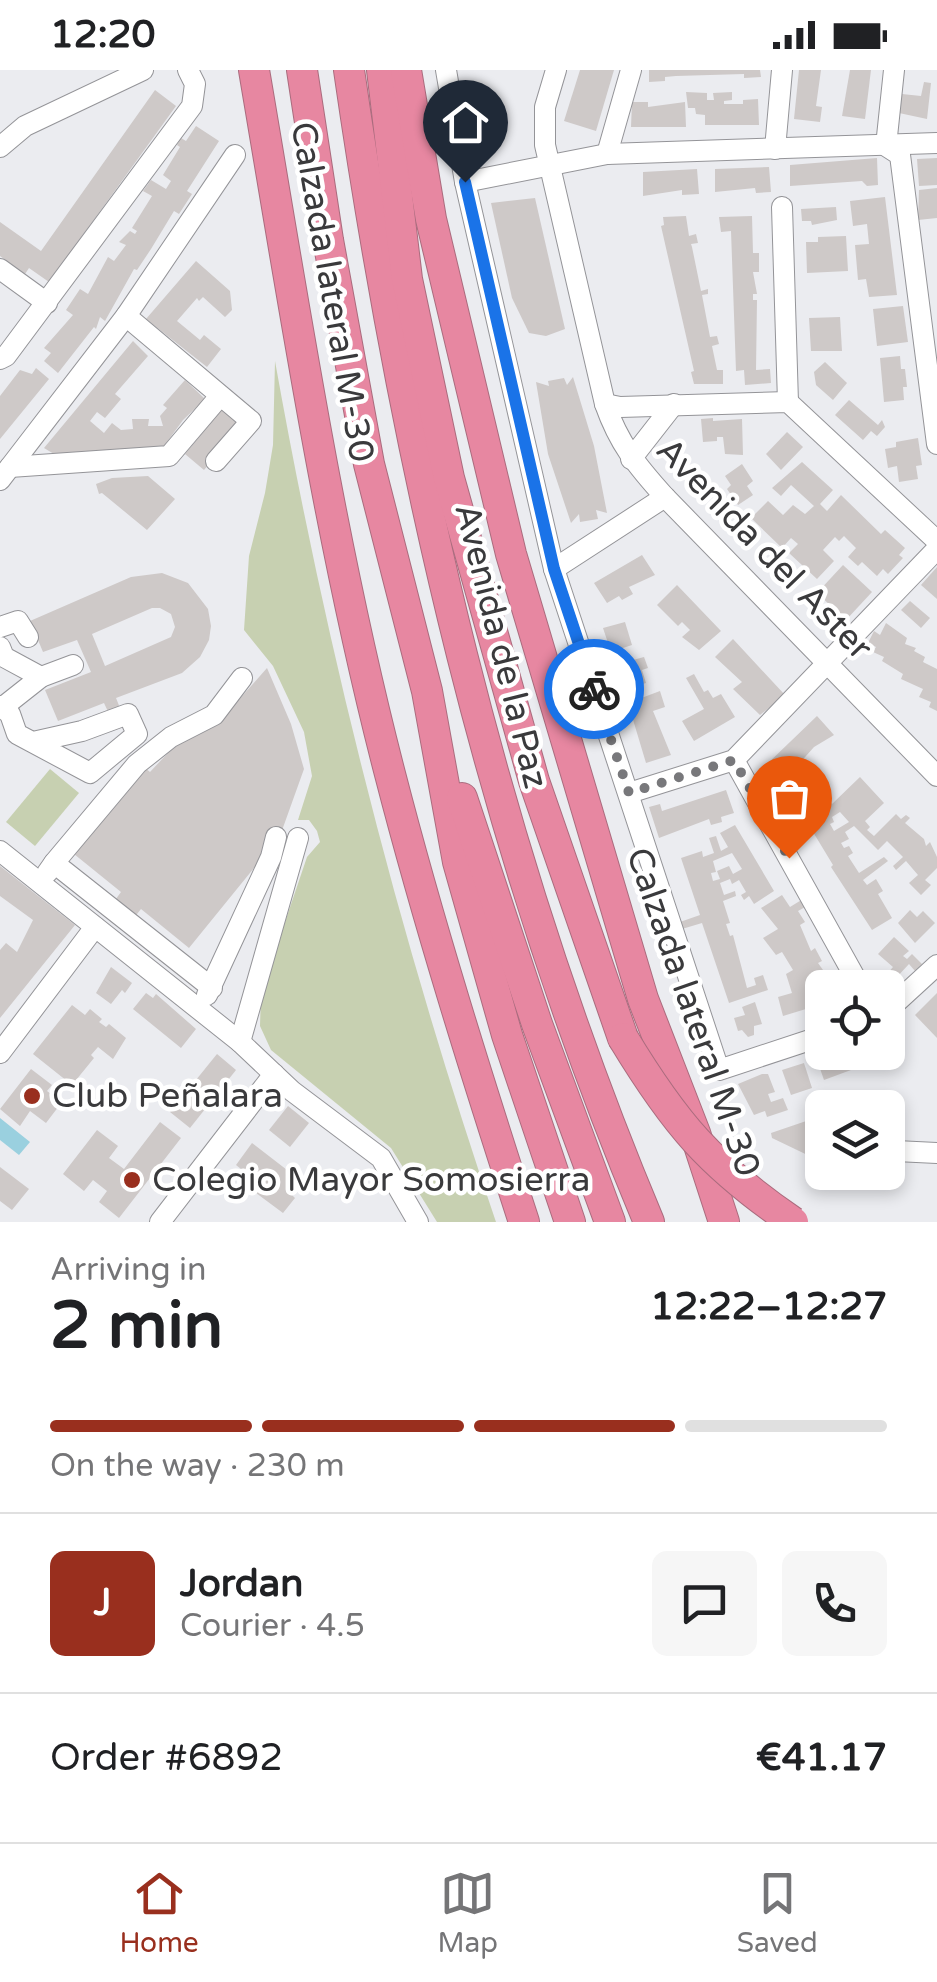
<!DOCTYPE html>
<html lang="en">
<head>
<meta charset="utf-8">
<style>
  :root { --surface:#fff; --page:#f6f6f6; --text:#202124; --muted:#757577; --line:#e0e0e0; --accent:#992f1e }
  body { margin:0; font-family:"Varela Round",sans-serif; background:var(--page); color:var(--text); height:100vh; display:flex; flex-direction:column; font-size:38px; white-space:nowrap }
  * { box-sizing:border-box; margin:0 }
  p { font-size:32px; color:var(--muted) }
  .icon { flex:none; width:55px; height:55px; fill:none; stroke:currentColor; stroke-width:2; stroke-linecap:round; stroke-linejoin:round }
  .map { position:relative; height:1152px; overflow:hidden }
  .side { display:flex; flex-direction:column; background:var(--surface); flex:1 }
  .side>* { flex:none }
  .tools { position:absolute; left:805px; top:900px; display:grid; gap:20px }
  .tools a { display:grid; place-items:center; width:100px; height:100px; border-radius:15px; background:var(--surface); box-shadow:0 5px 15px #0003; font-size:50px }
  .pin { position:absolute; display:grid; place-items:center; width:85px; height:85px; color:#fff; margin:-102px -42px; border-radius:50% 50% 50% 0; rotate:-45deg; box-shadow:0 0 10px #0007 }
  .pin .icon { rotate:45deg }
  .courier { position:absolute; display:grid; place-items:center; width:100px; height:100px; margin:-50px; border:8px solid #1a73e8; border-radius:50%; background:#fff; color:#222; box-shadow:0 2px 12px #0007 }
  .summary em { font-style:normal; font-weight:700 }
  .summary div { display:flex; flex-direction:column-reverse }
  .summary { display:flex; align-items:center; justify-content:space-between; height:170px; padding:0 50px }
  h1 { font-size:65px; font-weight:700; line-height:75px }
  .bar { display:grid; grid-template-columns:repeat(4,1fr); gap:15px 10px; align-content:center; height:120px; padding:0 50px }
  .bar i { height:12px; border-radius:8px; background:var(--line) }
  .bar .current { background:var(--accent) }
  .bar p { grid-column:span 4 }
  .line { display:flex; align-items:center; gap:25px; padding:0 50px; border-top:2px solid var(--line) }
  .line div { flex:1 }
  .round { display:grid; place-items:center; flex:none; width:105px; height:105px; border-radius:15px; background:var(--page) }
  .status { display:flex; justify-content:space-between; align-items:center; height:70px; padding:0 50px; background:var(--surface); direction:ltr }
  .status svg { height:28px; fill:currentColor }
  .menu { display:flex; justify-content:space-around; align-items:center; height:140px; border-top:2px solid var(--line); background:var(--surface); font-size:28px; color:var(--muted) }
  .menu a { display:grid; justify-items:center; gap:5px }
  .menu .current { color:var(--accent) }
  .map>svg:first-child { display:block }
  .green { fill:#c7d0b1 }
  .water { fill:#9ad0df }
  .building { fill:#cec9c8; fill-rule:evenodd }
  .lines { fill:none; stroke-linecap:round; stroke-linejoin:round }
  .minor-casing { stroke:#949498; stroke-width:22 }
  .highway-casing { stroke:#aa6c7e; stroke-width:32 }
  .minor { stroke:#fff; stroke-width:20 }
  .highway { stroke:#e787a1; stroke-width:30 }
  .highway-bridge-casing { stroke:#aa6c7e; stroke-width:32; stroke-linecap:butt }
  .highway-bridge { stroke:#e787a1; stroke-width:30 }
  .done { stroke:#78787b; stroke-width:10; stroke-dasharray:0 18 }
  .route { stroke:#1a73e8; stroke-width:12 }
  .poi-dot { fill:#992f1e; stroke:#fff; stroke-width:4 }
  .labels { text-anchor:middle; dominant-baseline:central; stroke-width:9; stroke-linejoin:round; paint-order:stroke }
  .street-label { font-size:35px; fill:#3a3a3c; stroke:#fff }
  .poi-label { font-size:35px; fill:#3a3a3c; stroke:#fff; text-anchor:start }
</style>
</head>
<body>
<div class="status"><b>12:20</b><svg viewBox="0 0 49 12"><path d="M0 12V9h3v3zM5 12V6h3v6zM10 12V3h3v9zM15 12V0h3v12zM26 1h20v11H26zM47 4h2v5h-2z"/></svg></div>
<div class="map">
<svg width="937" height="1152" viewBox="0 0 937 1152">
  <rect width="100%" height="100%" fill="#ebecf0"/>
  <g class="green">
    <path d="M275 291C327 583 400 871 496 1152H437L391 1078 271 980 260 956 261 923 307 787 320 772 317 761 309 750H298L312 706 304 662 273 596 244 560 249 486 265 423 273 375Z"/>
    <polygon points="50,699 79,723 35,776 6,752"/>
  </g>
  <polygon class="water" points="0,1048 30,1072 19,1085 0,1070"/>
  <g class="building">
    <polygon points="580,0 614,0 596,61 564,51"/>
    <polygon points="649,0 760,0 761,7 744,8 744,4 676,6 665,7 665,11 649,12"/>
    <polygon points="799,0 821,0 816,36 822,37 820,52 794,49"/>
    <polygon points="850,0 871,0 865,49 842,46"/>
    <polygon points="924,12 931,13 927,49 899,43 902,24 921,26"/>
    <polygon points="155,20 176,36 49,212 29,198 25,204 0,186 0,152 41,181"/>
    <polygon points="686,22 707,23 707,30 714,30 713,23 732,22 732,30 724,31 724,34 743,34 743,30 758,29 759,55 705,55 705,45 696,44 695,38 688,38"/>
    <polygon points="632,32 648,32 648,37 685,32 686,57 631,57"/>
    <polygon points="196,56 219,71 187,121 192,124 179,144 174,141 151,179 137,200 134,199 105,251 100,247 96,259 94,257 58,303 44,291 51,283 44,278 73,245 66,240 80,219 88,224 108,187 114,191 126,175 119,172 130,161 135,164 137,161 132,158 152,126 143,121 151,110 166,119 171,111 163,105 180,77 177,75 181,68 186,71"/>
    <polygon points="877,88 878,115 867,116 862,111 790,116 790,95"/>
    <polygon points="937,88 937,115 919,116 917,89"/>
    <polygon points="769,97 771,122 756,123 755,118 715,122 715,99"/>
    <polygon points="697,99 699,124 682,125 682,120 643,126 643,102"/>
    <polygon points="937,118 937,148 918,150 919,120"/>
    <polygon points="885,127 897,225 869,227 866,209 858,210 855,175 869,174 867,154 853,156 850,131"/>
    <polygon points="535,128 565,259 546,266 529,263 512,228 491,133"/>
    <polygon points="836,137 837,150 812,155 811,151 802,151 801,139"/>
    <polygon points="686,146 689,166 696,164 698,173 691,174 692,177 701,221 708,219 708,224 702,225 710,267 717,266 719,274 712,276 717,300 723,300 723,314 694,314 691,302 694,301 661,156 664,155 663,147"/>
    <polygon points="752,146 753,183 759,183 759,202 753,202 757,224 753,224 753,230 757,230 756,300 770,299 771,313 745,315 744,300 736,301 731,161 721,162 719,147"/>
    <polygon points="846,166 848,201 807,203 806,172 818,172 818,167"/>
    <polygon points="196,191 230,221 232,240 225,247 203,227 199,231 197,228 177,251 200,270 204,265 221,279 207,297 146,249"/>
    <polygon points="903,236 908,272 877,276 873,239"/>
    <polygon points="840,247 842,281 811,281 809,248"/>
    <polygon points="133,271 148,286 115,324 121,329 105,348 97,342 90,351 104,363 112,353 121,360 133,359 132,349 149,349 148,356 163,356 160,346 167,338 163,335 185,310 205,329 183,350 164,376 54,384 44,378"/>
    <polygon points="900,286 901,299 905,299 907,317 903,317 904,330 884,332 880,288"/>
    <polygon points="825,292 847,313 833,330 816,315 814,302"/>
    <polygon points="36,298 49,309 0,369 0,326 20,300 32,304"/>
    <polygon points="573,307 594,376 607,443 596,440 598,449 580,452 579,444 571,453 548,384 536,312 549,316 548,311 564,308 567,315"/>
    <polygon points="849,330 878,355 882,350 885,357 877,366 871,361 863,370 835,345"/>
    <polygon points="222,339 242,355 204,400 185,384"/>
    <polygon points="713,348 713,351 742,349 743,385 725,384 723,367 717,367 717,371 703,372 701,349"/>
    <polygon points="787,362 803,377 781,400 766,384"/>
    <polygon points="918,368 922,395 916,396 918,409 899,412 897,396 888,398 885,379 896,377 896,372"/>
    <polygon points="802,392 833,420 820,434 827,441 841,425 881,464 885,460 905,478 899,485 903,488 888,504 883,499 877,506 862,492 858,496 848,487 856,478 844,466 839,471 835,467 823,480 834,491 817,509 789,483 798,474 791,468 782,478 751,448 768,431 783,445 793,435 805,444 814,436 791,415 781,426 772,418"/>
    <polygon points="742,394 753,411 747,416 753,425 738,435 727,419 731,415 725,406"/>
    <polygon points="148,406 175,429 147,460 102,423 99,424 96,414 112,408"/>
    <polygon points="642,485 655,505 629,517 633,524 622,530 619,526 607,533 594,513"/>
    <polygon points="843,495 872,522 846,550 817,523"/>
    <polygon points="937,497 937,529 921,515"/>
    <path d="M162 503 188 513 208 539 211 556 209 570 200 587 182 603 116 628 122 643 111 648 104 633 58 651 45 620 91 602 77 570 43 582 30 551 131 507ZM152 538H160L171 544 175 557 171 567 105 596 92 564Z"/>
    <polygon points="677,515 721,561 699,580 682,567 690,560 682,552 678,556 657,535"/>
    <polygon points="910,531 930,548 921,558 901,540"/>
    <polygon points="625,552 632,575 611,582 603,558"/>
    <polygon points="886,553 907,568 905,574 916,578 914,581 925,587 923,592 937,599 937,641 929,637 931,632 919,627 923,619 901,609 903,604 882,591 884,587 873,582 876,577 868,573 874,561 880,565"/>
    <polygon points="733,569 785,625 760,645 733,619 742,612 715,587"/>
    <polygon points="644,587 648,598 642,600 646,613 622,620 615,595"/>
    <polygon points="267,598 291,654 304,699 280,766 189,878 141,839 133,849 113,833 121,822 74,784 144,697 150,702 183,667 227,643"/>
    <polygon points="694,604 704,622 708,620 713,628 721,624 735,647 694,671 682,651 704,639 686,608"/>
    <polygon points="660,621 665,637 653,641 671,685 646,693 628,633"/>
    <polygon points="817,646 834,665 814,677 781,714 764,697"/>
    <path d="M860 707 884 733 865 751 870 757 867 760 874 766 896 744 901 749 906 745 910 748 905 753 924 769 926 776 930 772 937 787V798L925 810 931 815 921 825 909 813 918 805 906 791 896 800 893 796 903 787 887 771 878 780 854 756 845 762 849 769 841 773 844 778 849 776 853 783 848 786 859 803 884 787 888 791 863 810 867 815 876 809 883 821 878 824 892 848 872 860 831 797 833 795 793 729 798 726 795 721 811 712 820 722 812 727 819 738 825 735 821 728 824 726 832 734ZM840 742 849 752 834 761 830 754 834 752 832 747Z"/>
    <polygon points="726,720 734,743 721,747 722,752 711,755 709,749 659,768 649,737 660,734 662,741"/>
    <path d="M735 755 774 821 754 834 749 826 744 830 741 825 746 822 739 810 732 814 730 809 720 813 724 825 735 821 736 826 723 831 730 853 726 854 730 866 733 865 747 918 756 915 754 908 763 905 768 920 729 933 702 853 682 859 680 852 700 845 681 788 702 781 703 787 714 783 709 768 716 766 721 781 728 777 720 763ZM732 783 742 799 733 804 729 796 717 801 720 809 713 811 711 803 716 802 713 791Z"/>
    <polygon points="0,796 75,855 0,948 0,880 6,873 17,882 33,850 0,826"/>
    <polygon points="782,825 790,837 803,829 807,836 798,841 805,852 800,855 811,881 815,878 822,891 818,893 823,900 810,907 819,935 783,946 778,927 792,923 786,904 793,900 782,882 776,885 763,868 778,859 761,838"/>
    <polygon points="910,840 917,847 923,841 935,853 915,873 898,853"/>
    <polygon points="894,867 909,881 903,886 907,889 912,884 922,894 915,901 909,894 895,909 888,903 893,897 878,884"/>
    <polygon points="111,897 132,913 125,923 122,920 111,934 96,923"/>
    <polygon points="839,910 842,918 822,918 822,927 817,917"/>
    <polygon points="146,923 153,928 156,924 196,959 181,978 133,939"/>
    <polygon points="937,923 937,968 915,945"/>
    <polygon points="755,932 762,954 754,956 754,965 748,967 742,960 738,961 734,948 745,945 742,937"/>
    <polygon points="72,935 85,945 90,939 102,949 99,952 106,957 109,954 126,968 113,989 98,977 91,985 94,988 72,1015 33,984"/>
    <polygon points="839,982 845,982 851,1000 824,1010 817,990"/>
    <polygon points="855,982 885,982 887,988 860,997"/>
    <polygon points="217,984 236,1000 190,1058 170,1042"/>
    <polygon points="804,993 812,1018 791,1025 782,1000"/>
    <polygon points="31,999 52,1015 47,1021 62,1032 46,1053 30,1041 20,1056 0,1039"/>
    <polygon points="762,1004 768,1004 775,1022 768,1024 771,1032 783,1028 788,1040 767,1047 765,1041 754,1045 738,1014"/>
    <polygon points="288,1036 309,1053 290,1077 269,1060"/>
    <polygon points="815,1048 817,1052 822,1050 822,1092 772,1068 771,1063"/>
    <polygon points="160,1052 181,1068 119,1148 99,1132 107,1121 93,1110 84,1121 63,1104 97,1060 118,1076 109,1088 124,1099"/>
    <polygon points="252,1073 300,1110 290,1123 295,1128 283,1143 240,1111 246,1103 236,1095"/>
    <polygon points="0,1097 29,1119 12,1140 0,1131"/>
  </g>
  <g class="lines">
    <defs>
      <g id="minor">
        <polyline points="446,0 465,112 554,499 719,1000 822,966"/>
        <path d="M556 0 545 37V75L605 334C619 374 637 396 665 427L937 706"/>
        <polyline points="894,0 886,76 900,85 937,374"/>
        <polyline points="0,77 25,56 143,0"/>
        <polyline points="775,79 782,0"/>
        <polyline points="607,84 631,0"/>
        <polyline points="465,112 607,84 937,73"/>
        <polyline points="782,137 788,332"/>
        <polyline points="0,199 47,233"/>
        <polyline points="126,246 251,351 216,391"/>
        <polyline points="0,289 6,286 192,36 195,14 188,0"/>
        <polyline points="605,334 620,337 788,332 937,471"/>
        <polyline points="631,389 674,334"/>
        <polyline points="10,397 169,386 220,326"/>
        <polyline points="0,410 126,246 235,85"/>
        <polyline points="554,499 665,427"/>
        <polyline points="0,557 18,551 28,567"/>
        <polyline points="0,577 4,587 41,607"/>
        <polyline points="0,636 10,644 17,664 90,703 137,664 128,644 82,661 33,672"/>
        <polyline points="3,637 41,607 73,595"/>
        <polyline points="734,690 861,918"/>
        <polyline points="629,723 734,690 937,479"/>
        <polyline points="0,781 240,972 292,1021 381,1088 418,1152"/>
        <polyline points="54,793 137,694 171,667 214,645 242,608"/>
        <polyline points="47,803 54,793 212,918"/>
        <polyline points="207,925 271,787 276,767"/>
        <polyline points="888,940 937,895"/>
        <polyline points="240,972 298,768"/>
        <polyline points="0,983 95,857"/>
        <polyline points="896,1081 937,1083"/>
        <polyline points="160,1152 274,1004"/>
      </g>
      <g id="highway">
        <path d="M254 0C294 235 330 473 390 704 429 855 476 1004 524 1152"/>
        <polyline points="302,0 328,170 369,394 427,621 458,792 507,965 570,1152"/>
        <path d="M349 0C406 394 494 784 649 1152"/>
        <polyline points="382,0 407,209 449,408 534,711 623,968"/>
        <polyline points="406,0 431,149 511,484 643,929 695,1063 724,1152"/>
        <polyline points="462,728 537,954 610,1152"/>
      </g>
    </defs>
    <use href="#minor" class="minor-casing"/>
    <use href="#highway" class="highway-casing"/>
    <use href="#minor" class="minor"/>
    <use href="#highway" class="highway"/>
    <defs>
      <path id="highway-bridge" d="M623 968C675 1054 710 1095 793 1152"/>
    </defs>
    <use href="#highway-bridge" class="highway-bridge-casing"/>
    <use href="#highway-bridge" class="highway-bridge"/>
  </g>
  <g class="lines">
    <polyline class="done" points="594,619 629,723 734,690 789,788"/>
    <polyline class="route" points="465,112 554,499 594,619"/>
  </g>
  <g class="poi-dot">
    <circle cx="32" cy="1026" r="10"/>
    <circle cx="132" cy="1110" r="10"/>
  </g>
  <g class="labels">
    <g class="street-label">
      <text transform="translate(332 222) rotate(80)">Calzada lateral M-30</text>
      <text transform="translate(764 479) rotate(46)">Avenida del Aster</text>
      <text transform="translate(501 576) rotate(76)">Avenida de la Paz</text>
      <text transform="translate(693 942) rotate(71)">Calzada lateral M-30</text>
    </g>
    <g class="poi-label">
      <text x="52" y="1026">Club Peñalara</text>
      <text x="152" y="1110">Colegio Mayor Somosierra</text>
    </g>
  </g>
</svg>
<div class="tools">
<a><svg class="icon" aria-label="locate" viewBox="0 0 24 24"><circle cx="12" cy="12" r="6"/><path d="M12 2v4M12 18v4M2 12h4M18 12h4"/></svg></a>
<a><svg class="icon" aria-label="layers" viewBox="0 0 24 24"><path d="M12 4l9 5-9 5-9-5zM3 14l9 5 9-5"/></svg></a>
</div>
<div class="pin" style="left:789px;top:788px;background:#ea580c"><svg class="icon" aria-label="bag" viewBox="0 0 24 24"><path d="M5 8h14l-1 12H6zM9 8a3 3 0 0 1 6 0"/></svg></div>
<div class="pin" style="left:465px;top:112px;background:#1f2937"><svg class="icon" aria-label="home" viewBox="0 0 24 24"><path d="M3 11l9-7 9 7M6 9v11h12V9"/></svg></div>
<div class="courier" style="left:594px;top:619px"><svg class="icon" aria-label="bike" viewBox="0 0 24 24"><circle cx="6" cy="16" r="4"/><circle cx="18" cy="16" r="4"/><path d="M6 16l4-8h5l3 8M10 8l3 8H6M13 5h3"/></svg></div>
</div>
<section class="side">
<div class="summary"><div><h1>2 min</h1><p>Arriving in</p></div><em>12:22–12:27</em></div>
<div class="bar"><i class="current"></i><i class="current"></i><i class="current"></i><i></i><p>On the way · 230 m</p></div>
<div class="line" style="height:180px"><b class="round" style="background:var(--accent);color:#fff">J</b><div><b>Jordan</b><p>Courier · 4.5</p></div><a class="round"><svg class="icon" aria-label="chat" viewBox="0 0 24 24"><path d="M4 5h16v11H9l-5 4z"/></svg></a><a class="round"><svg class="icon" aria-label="phone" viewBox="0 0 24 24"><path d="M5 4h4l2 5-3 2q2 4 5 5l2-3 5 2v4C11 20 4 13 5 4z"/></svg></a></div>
<div class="line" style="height:130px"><div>Order #6892</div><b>€41.17</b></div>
</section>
<nav class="menu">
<a class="current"><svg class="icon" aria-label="home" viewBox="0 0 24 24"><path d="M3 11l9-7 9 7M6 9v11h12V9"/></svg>Home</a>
<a><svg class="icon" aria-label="map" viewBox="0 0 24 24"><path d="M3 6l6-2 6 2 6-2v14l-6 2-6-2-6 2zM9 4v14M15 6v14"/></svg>Map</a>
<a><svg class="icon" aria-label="saved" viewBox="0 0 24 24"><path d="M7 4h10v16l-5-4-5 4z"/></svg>Saved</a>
</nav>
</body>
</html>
